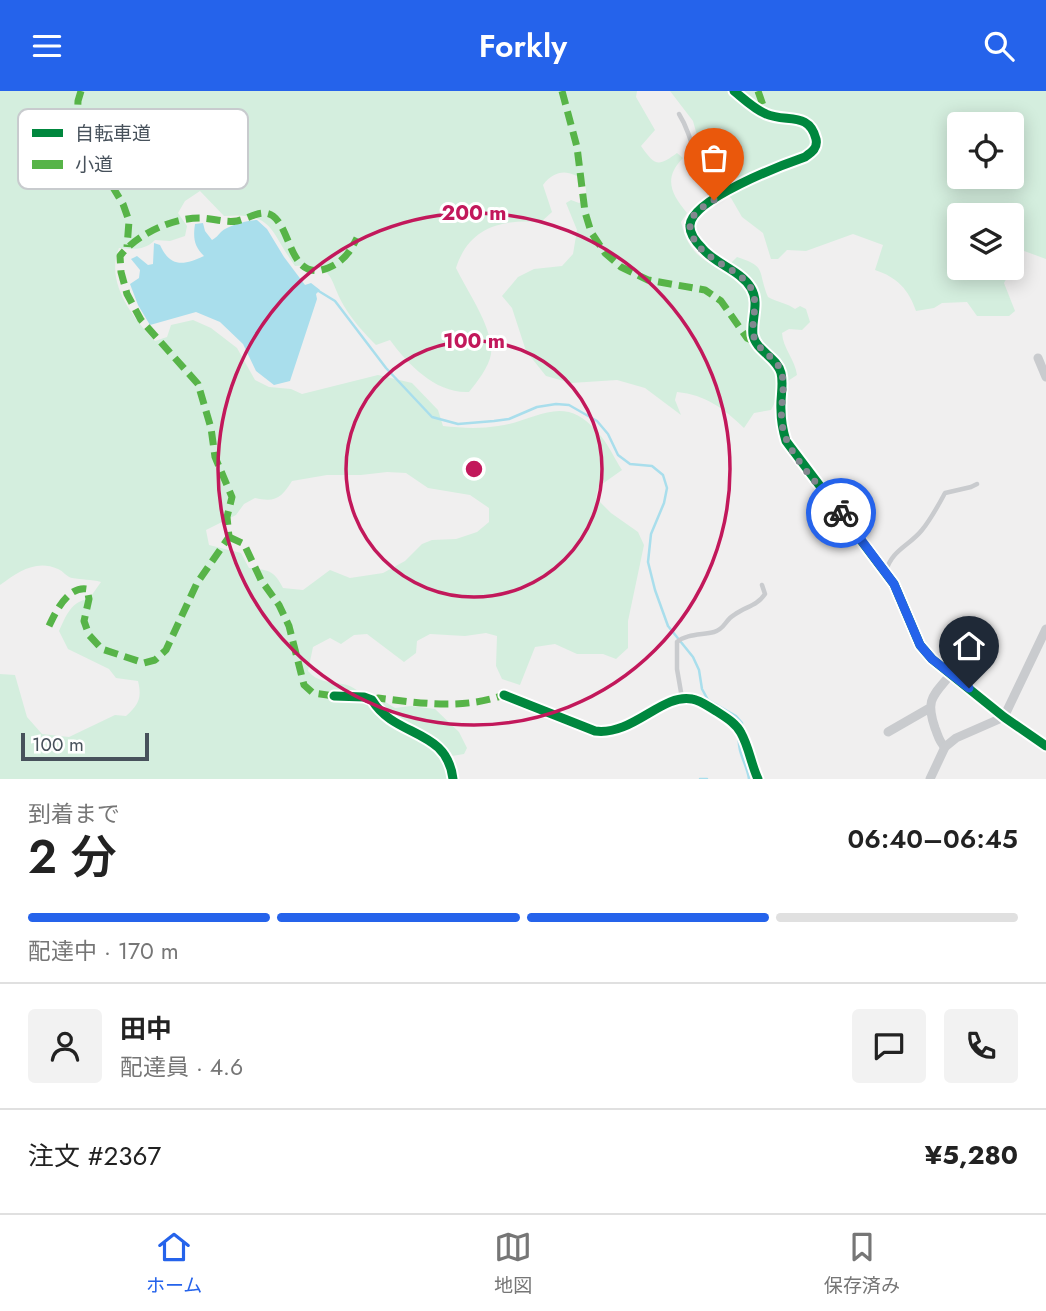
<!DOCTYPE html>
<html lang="ja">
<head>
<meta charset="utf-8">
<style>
  :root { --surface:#fff; --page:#f2f2f2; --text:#222; --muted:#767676; --line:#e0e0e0; --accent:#2563eb }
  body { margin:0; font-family:Jost,"Noto Sans JP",sans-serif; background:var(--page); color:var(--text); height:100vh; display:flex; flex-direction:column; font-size:26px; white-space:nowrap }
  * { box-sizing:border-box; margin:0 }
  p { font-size:23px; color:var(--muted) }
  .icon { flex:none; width:38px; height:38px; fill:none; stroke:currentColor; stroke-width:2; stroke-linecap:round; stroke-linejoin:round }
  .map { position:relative; height:688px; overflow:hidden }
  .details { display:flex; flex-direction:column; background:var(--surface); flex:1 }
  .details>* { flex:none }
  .controls { position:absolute; left:947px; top:21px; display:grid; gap:14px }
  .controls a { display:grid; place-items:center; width:77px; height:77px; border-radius:7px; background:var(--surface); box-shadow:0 4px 18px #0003; font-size:35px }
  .scale { position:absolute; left:21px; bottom:18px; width:128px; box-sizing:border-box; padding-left:7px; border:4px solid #47515b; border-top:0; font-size:19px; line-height:24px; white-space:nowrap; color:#47515b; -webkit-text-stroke:5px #fff; paint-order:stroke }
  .pin { position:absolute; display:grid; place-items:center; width:60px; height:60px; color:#fff; margin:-72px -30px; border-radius:50% 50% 50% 0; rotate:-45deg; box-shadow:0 0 7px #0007 }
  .pin .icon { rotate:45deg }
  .courier { position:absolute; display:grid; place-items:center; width:70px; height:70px; margin:-35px; border:5px solid #2563eb; border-radius:50%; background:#fff; color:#222; box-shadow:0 2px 9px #0007 }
  .overview em { font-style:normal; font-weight:600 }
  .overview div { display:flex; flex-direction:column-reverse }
  .overview { display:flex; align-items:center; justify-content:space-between; height:119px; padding:0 28px }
  h1 { font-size:46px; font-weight:600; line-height:52px }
  .bar { display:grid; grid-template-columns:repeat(4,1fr); gap:10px 7px; align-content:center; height:84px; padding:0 28px }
  .bar i { height:9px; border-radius:5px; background:var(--line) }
  .bar .on { background:var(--accent) }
  .bar p { grid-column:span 4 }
  .line { display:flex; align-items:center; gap:18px; padding:0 28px; border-top:2px solid var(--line) }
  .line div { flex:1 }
  .round { display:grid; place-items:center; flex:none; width:74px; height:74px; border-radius:7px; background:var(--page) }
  header { display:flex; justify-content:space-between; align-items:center; height:91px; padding:0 28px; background:var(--accent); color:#fff; font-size:32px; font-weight:600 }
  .dock { display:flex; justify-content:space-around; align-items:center; height:98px; border-top:2px solid var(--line); background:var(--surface); font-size:19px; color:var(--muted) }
  .dock a { display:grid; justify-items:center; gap:4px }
  .dock .on { color:var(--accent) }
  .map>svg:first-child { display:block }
  .green { fill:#d4eede; fill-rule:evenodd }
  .water { fill:#a9deec }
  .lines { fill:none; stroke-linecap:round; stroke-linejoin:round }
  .stream { stroke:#a9deec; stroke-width:2.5 }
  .service { stroke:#c9cbce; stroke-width:4.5 }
  .minor { stroke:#c9cbce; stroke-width:9 }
  .quiet { stroke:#57b448; stroke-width:7; stroke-dasharray:14 7; stroke-linecap:butt }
  .cycleway-casing { stroke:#fff; stroke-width:13 }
  .cycleway { stroke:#00873e; stroke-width:9 }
  .done { stroke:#82888f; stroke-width:7; stroke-dasharray:0 12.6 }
  .route { stroke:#2563eb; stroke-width:9 }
  .ring { fill:none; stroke:#c2185b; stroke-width:3.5 }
  .key { fill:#fff; stroke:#c8cbce; stroke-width:2 }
  .key-label { font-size:19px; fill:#47515b }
  .centre { fill:#c2185b; stroke:#fff; stroke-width:3.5 }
  .ring-label { font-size:21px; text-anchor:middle; font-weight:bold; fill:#c2185b; stroke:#fff; stroke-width:6; stroke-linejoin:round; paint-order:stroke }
</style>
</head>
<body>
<header><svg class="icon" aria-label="menu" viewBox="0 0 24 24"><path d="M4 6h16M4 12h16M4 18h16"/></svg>Forkly<svg class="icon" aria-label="search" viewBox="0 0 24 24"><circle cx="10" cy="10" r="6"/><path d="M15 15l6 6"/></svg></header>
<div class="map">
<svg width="1046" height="688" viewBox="0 0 1046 688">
  <rect width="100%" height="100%" fill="#f0efef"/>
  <g class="green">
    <path d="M0 0H637L636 6 655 39 641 55C655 75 658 76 677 62L683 67C663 87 671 103 687 122L681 131C687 156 696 165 717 177L729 174 737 166C768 176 757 180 768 206 777 211 787 212 795 218L800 215 806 218 810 231 802 239 789 238 782 242C783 258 795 268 797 284L777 297 775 311 771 319 754 322 744 337C723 317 706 304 677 301L675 309 681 324 645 297 617 289 571 292 546 285 526 260 512 217 502 205 518 186 534 178 562 175 573 163 577 139 566 112 571 109 579 112 587 109 585 91C571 79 556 77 543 94L552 121 541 131C502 128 469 136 456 177 467 200 494 238 491 263 489 276 477 291 469 301 437 303 408 274 390 249L376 254C364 242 353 230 344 215 328 188 336 173 295 175 269 139 274 121 224 125L200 100 185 110 178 122 187 135 185 145 170 150 155 149C144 160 133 158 119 157 105 191 132 226 155 250L167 246 171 234 193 229 211 237 237 257 255 289 269 296 291 298 302 303 378 284 412 292 438 319 443 335C461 337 480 338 498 335 537 330 564 300 598 342 608 352 614 367 622 379L598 396 596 407 611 422 638 441 644 454 628 530V557L616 568 603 563H577L555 553 535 556 520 594 502 588 496 575 497 545 486 542 465 545 430 543 417 550 416 562 404 571 367 543 354 544 341 553 330 547 313 556 308 580C326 601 351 581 367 612L384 610 395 617 411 615 435 618 459 641 467 657 464 663 452 665 444 672 450 688H0V583L15 584 27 626 42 643 69 646 115 624 126 625C139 613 142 607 138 590L116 587 109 578 68 558 59 540C66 525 71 510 89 508L101 491C91 488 82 489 72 487 67 486 63 480 58 478 36 468 18 481 0 494ZM387 381 406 382 428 397 470 404 489 417V431L477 441 456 448 432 449 422 453 405 470 383 482 350 487 330 479 303 499 283 497C274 479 268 479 249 477L241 462 209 454 206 439 236 424 244 413 255 407C276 412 282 406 292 390L327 384H361Z"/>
    <path d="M670 0H1046V168L1016 157 1015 172 1004 192 1015 220 1009 225H977L967 211 942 212 934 217 916 220C909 199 897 186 875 179L883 154 853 143 806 160 787 159 778 168H771L763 142 742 126 731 107 716 96 705 73 693 30ZM959 33H1012V86H959ZM959 124H1012V177H959Z"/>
  </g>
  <path class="water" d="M257 129 267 138 284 166 305 194 311 192 320 199 316 203 317 208 290 290 274 294 256 280 243 253 220 231 196 221 150 234 138 214 130 193 139 187 140 179 131 168 137 165 148 174 153 173 154 152 160 154C170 176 183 175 204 165 194 155 193 147 195 133L203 132 205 140 212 149C216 147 218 144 221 141 227 135 248 129 257 129Z"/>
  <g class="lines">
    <g class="stream">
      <polyline points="317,199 335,210 386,277 432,326 458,333 494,330 509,328 537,316 556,313 569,314 597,330 608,343 618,364 630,373 652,375 663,384 667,397 664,412 651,443 648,471 655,499 668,535 693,566 699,579 702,598 708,609 736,625 742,632 742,638"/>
      <path d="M739 644C737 663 747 672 749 688"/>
      <polyline points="700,688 707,688"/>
    </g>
    <g class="service">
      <path d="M679 23C696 50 694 82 713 108"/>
      <path d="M886 480C892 459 909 455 922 439 931 428 938 415 945 402L971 396 977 393"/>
      <path d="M682 607 677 578V551C686 543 702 544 714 541 725 538 725 529 734 524 746 515 756 516 765 503L762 494"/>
    </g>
    <g class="minor">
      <path d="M734 0C744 8 754 18 766 23 786 32 809 20 816 48 818 57 812 61 805 66 782 74 692 108 690 134 689 143 696 151 702 157 715 173 740 179 751 197 760 212 751 228 753 244 756 260 777 266 781 282 784 294 780 306 781 319 781 330 783 340 786 350L894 493 920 554 932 568 1004 626 1046 655"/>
      <polyline points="1038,267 1046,286"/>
      <path d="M504 604 595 640C633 645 662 602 692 608 700 609 709 616 716 620 725 626 736 632 741 642 749 656 751 673 758 688"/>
      <path d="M334 605 364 606 372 609C395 647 447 637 453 688"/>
      <polyline points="888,641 928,618"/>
      <path d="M945 656C939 651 938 644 935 637 925 608 933 605 951 583"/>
      <polyline points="930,688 945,656 956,647 1004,626 1046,538"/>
    </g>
    <g class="quiet">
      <polyline points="81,0 78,10 77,37 123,113 129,130 127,156"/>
      <polyline points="562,0 577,56 585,121 591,141 605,162 621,176 648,189 705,199 721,210 747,247 753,250"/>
      <polyline points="758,0 766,23"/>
      <polyline points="229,446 244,453 261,489 279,514 289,535 304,594 313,602 334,605"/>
      <path d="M49 535C56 520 68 495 87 498L89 508 84 530 89 544 102 558 144 572 155 569 166 559 197 492 229 446 227 426 232 406 215 366 211 337 198 293 141 229 127 203 121 181 120 165C137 143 172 127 200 127 212 127 225 132 237 130 248 128 262 117 273 125 292 139 290 192 328 177 343 171 350 161 357 147"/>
      <path d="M372 609 378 607C420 612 462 619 504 604"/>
    </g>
    <defs>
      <g id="cycleway">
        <path d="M734 0C744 8 754 18 766 23 786 32 809 20 816 48 818 57 812 61 805 66 782 74 692 108 690 134 689 143 696 151 702 157 715 173 740 179 751 197 760 212 751 228 753 244 756 260 777 266 781 282 784 294 780 306 781 319 781 330 783 340 786 350L894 493 920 554 932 568 1004 626 1046 655"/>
        <path d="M504 604 595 640C633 645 662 602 692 608 700 609 709 616 716 620 725 626 736 632 741 642 749 656 751 673 758 688"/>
        <path d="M334 605 364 606 372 609C395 647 447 637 453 688"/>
      </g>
    </defs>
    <use href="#cycleway" class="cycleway-casing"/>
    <use href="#cycleway" class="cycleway"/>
  </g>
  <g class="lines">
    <path class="done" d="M714 109C702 116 686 125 691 141 700 171 740 175 752 199 759 215 750 231 754 246 758 260 776 266 781 280 787 298 778 319 783 338 789 366 824 399 841 422"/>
    <polyline class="route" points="841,422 894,493 920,554 932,568 969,597"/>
  </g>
  <g class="ring">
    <circle cx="474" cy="378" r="128"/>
    <circle cx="474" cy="378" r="256"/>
  </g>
  <rect x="18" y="18" width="230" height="80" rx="10" class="key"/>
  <rect x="32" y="38" width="31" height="8" fill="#00873e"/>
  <rect x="32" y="69" width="31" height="9" fill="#57b448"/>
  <g class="key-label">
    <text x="75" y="49">自転車道</text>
    <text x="75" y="80">小道</text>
  </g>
  <circle cx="474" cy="378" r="10" class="centre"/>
  <g class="ring-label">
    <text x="474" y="129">200 m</text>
    <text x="474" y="257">100 m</text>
  </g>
</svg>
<div class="controls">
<a><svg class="icon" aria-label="locate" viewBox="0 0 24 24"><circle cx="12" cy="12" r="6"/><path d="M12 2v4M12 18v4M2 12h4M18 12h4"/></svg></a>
<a><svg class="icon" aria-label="layers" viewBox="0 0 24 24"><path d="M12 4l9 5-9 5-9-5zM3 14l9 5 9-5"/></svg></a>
</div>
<div class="scale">100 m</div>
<div class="pin" style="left:714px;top:109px;background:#ea580c"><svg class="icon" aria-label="bag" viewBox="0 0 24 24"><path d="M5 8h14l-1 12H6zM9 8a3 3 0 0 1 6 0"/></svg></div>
<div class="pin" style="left:969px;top:597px;background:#1f2937"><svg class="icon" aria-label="home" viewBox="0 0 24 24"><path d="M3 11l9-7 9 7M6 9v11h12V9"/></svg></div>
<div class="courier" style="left:841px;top:422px"><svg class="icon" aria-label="bike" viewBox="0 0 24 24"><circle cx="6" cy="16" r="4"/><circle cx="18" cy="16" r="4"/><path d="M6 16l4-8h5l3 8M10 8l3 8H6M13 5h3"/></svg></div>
</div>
<section class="details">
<div class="overview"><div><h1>2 分</h1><p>到着まで</p></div><em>06:40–06:45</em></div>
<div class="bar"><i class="on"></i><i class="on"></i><i class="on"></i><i></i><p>配達中 · 170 m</p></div>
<div class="line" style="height:126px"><a class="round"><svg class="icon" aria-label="person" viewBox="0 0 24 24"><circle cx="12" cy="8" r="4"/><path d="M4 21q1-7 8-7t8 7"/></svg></a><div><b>田中</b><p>配達員 · 4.6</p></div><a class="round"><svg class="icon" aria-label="chat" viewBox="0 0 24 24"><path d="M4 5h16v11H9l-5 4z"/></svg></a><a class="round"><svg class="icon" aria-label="phone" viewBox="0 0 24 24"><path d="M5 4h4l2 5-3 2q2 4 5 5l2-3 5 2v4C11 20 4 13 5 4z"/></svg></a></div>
<div class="line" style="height:91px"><div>注文 #2367</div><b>¥5,280</b></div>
</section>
<nav class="dock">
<a class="on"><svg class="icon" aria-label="home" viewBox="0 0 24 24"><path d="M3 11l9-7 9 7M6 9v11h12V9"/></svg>ホーム</a>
<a><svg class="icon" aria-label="map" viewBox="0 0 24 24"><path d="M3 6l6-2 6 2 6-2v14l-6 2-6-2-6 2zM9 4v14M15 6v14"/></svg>地図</a>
<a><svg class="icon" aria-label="saved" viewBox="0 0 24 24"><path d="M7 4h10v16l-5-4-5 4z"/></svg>保存済み</a>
</nav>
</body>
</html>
